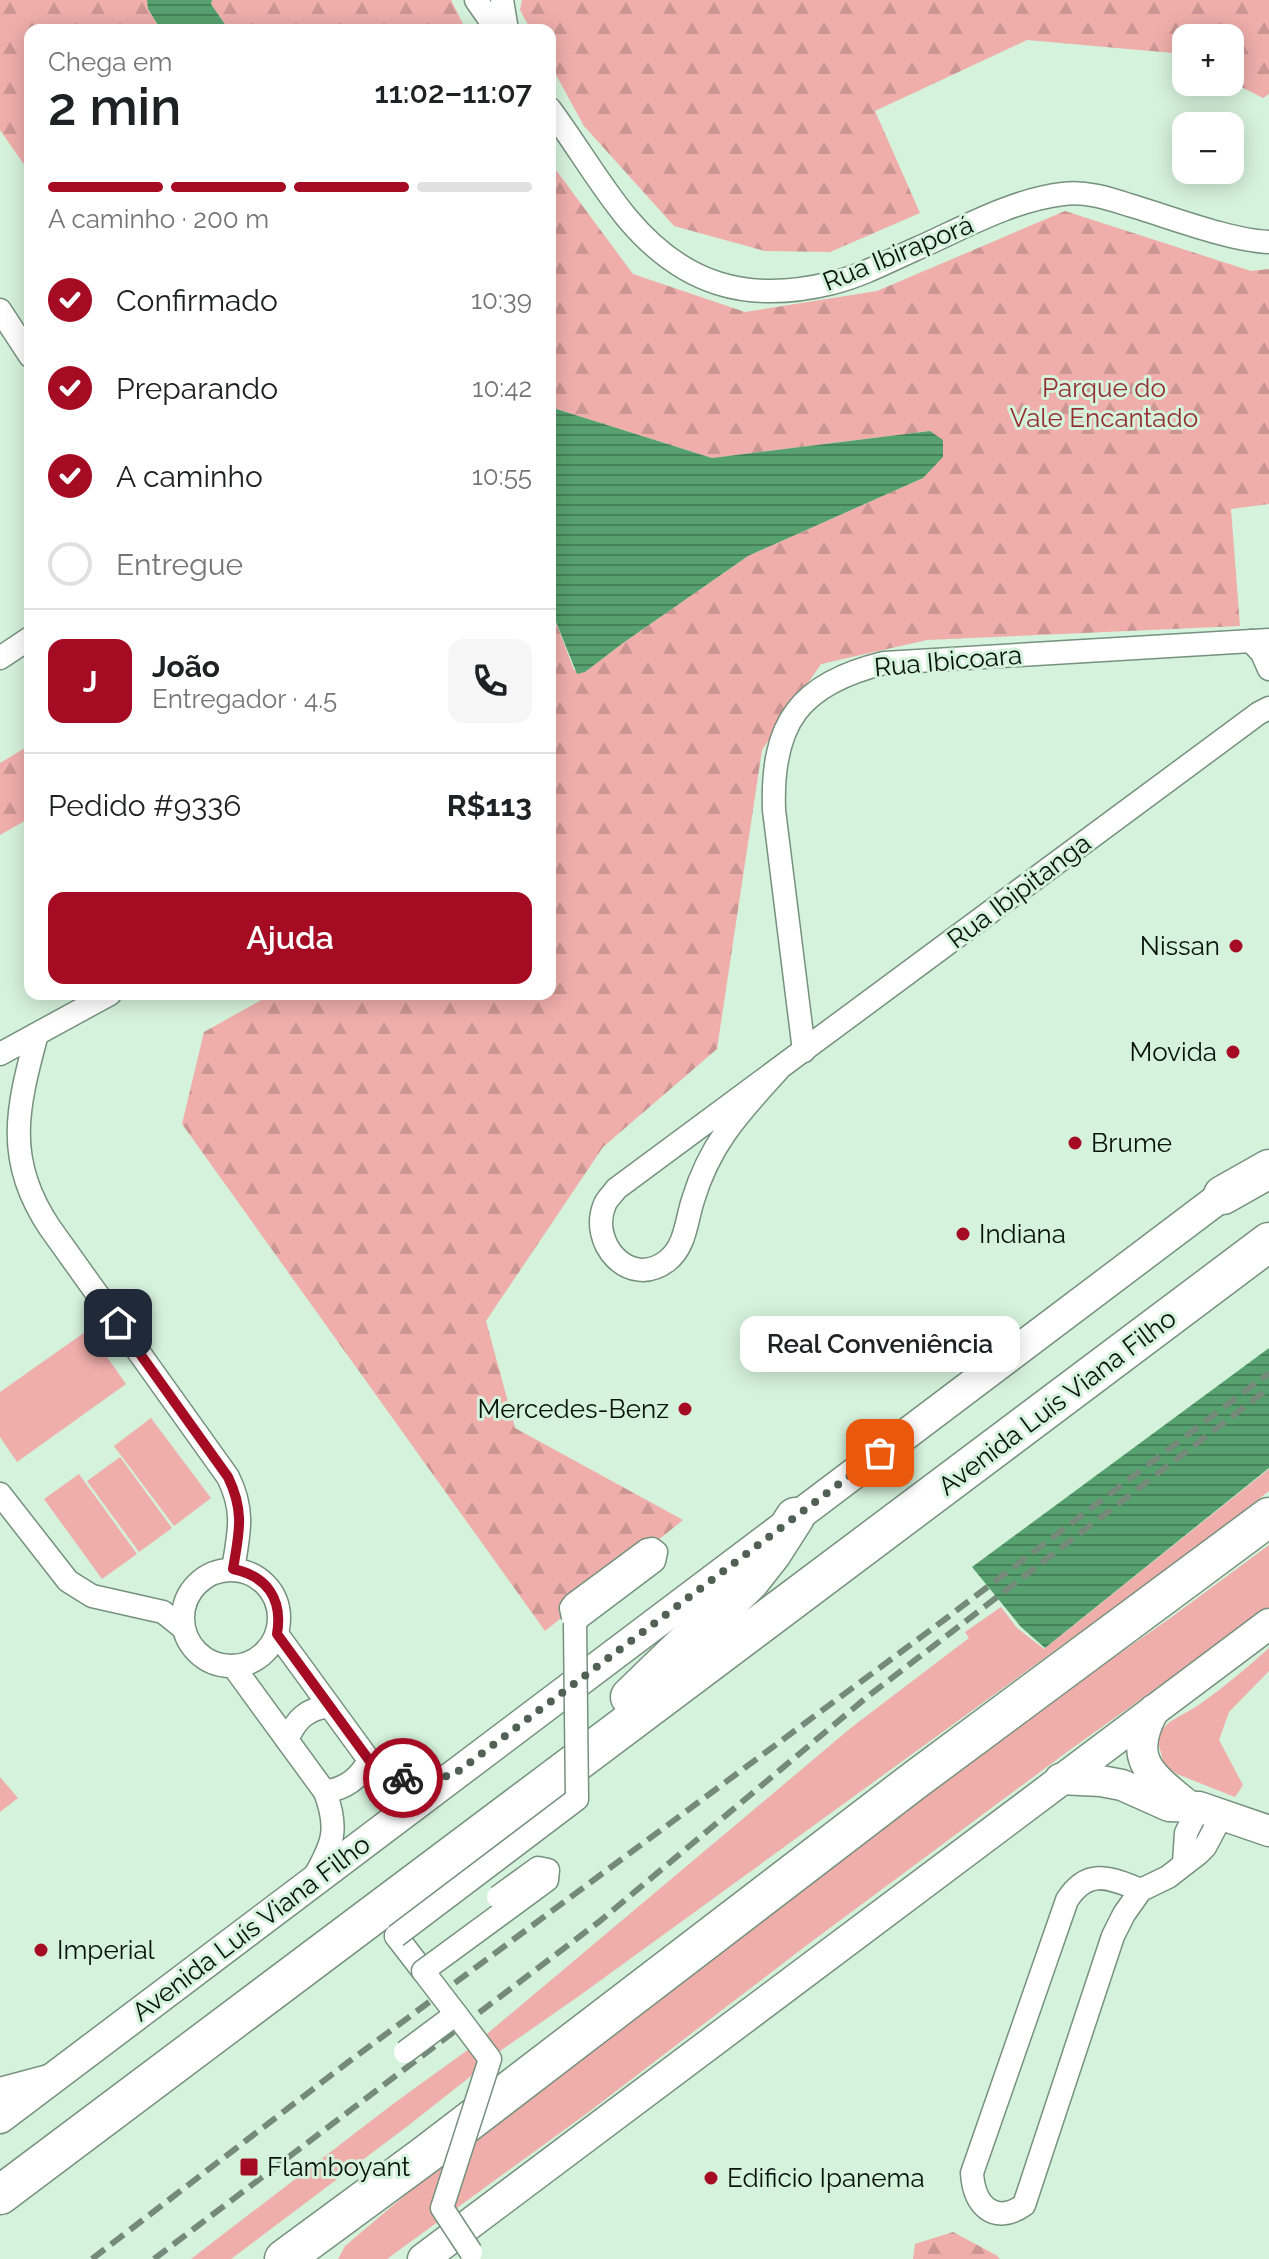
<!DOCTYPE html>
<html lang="pt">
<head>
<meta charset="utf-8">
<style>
  :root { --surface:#fff; --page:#f6f6f6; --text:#202124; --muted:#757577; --line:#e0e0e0; --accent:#a50b23 }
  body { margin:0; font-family:Raleway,sans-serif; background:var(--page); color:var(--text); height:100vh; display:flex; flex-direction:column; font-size:30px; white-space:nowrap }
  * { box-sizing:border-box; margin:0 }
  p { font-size:26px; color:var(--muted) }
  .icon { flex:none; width:44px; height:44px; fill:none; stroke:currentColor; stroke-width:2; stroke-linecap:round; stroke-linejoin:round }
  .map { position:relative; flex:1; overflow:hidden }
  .side { position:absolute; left:24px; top:24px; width:532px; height:976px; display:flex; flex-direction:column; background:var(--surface); border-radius:16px; box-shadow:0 4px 20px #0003 }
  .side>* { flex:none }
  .controls { position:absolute; left:1172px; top:24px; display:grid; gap:16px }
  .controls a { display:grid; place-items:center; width:72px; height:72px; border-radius:16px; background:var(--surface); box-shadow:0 4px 20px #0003; font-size:40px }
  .pin { position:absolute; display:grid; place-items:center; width:68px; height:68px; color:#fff; margin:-34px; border-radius:16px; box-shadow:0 4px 12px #0006 }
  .courier { position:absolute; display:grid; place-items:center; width:80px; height:80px; margin:-40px; border:6px solid #a50b23; border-radius:50%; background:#fff; color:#222; box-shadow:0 2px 10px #0007 }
  .bubble { position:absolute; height:56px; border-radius:16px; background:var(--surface); box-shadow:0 4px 20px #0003; font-size:26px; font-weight:600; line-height:56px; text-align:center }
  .overview em { font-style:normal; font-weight:600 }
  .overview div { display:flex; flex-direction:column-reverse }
  .overview { display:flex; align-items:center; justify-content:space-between; height:136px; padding:0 24px }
  h1 { font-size:52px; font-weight:600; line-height:60px }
  .bar { display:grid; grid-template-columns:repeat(4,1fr); gap:12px 8px; align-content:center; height:96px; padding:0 24px }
  .bar i { height:10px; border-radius:6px; background:var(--line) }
  .bar .active { background:var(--accent) }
  .bar p { grid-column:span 4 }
  .line { display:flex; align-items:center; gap:20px; padding:0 24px; border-top:2px solid var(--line) }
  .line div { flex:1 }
  .round { display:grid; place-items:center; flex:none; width:84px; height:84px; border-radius:16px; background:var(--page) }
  ol { padding:0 24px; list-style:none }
  li { display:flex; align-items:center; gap:24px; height:88px }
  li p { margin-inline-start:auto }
  li .icon { padding:8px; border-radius:50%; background:var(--accent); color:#fff; stroke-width:4 }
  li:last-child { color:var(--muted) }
  li i { width:44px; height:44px; border:4px solid var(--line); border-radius:50% }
  .primary-button { display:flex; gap:16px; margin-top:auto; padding:16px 24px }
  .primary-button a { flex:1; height:92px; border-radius:16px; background:var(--accent); color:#fff; font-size:32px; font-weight:600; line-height:92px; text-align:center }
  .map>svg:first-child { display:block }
  .grass { fill:#efaeaa }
  .forest { fill:url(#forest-firs) }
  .water { fill:url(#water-rules) }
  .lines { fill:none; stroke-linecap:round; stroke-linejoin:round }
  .street-casing { stroke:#76917d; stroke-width:25 }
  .secondary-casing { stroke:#76917d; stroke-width:33 }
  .highway-casing { stroke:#76917d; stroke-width:41 }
  .street { stroke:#fff; stroke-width:22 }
  .secondary { stroke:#fff; stroke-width:30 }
  .highway { stroke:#fff; stroke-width:38 }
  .rail { stroke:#758a7a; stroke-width:6; stroke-dasharray:16 8; stroke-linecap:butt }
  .street-bridge-casing { stroke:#76917d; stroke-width:25; stroke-linecap:butt }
  .street-bridge { stroke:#fff; stroke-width:22 }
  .done { stroke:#506154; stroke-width:8; stroke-dasharray:0 14.4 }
  .route { stroke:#a50b23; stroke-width:10 }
  .poi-dot { fill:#a50b23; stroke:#d5f2dc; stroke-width:3 }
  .labels { text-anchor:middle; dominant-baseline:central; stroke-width:6; stroke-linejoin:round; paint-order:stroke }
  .street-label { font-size:26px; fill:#08130b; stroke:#d5f2dc }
  .park-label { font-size:26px; fill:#952f32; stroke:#d5f2dc }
  .poi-label { font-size:26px; fill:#08130b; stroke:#d5f2dc; text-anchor:start }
</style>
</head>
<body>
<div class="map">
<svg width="1269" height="2259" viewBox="0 0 1269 2259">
  <defs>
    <pattern id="forest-firs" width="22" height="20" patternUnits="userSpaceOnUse" patternTransform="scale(2)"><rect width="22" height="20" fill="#efaeaa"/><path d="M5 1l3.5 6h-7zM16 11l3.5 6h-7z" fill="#cb9591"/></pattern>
    <pattern id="water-rules" width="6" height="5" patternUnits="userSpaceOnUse" patternTransform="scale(2)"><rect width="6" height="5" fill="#57a16e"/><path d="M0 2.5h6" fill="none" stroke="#468259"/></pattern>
  </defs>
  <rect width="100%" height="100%" fill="#d5f2dc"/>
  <g class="grass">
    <polygon points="88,1330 126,1384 17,1462 0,1437 0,1392"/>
    <polygon points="151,1418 211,1498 174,1526 114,1446"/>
    <polygon points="120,1457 172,1528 139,1552 87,1481"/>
    <polygon points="1269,1469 1269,1491 1200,1545 579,1996 480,2065 471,2076 409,2125 231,2259 191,2259 393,2104 469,2049 852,1727 969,1638 965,1632 1001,1607 1017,1628 1044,1649"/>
    <polygon points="79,1474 137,1554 102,1579 44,1499"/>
    <polygon points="1269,1545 1269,1608 1071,1749 807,1945 590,2111 387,2259 338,2259 345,2246 488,2125 1024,1720 1169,1619"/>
    <path d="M1269 1648V1671L1229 1712 1219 1740 1243 1785 1235 1797 1177 1774 1164 1764 1157 1738C1166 1719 1183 1716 1200 1704 1224 1687 1247 1668 1269 1648Z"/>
    <polygon points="0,1777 18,1798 0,1812"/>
  </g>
  <g class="forest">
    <polygon points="0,0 147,0 148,9 161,30 30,30 30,173 0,130"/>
    <polygon points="212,0 451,0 466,30 229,30 211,4"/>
    <polygon points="522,0 1269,0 1269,94 1263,98 1230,81 1230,38 1186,38 1186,59 1173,53 1027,40 875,111 920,213 830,252 765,251 674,226 584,126 550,64 550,30 531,30 520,10"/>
    <polygon points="550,162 633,274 745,312 877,291 1065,211 1251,271 1269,269 1269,504 1231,509 1240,626 927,640 821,664 762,750 717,1049 603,1147 486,1321 515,1428 683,1520 545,1631 182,1124 204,1032 272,994 550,994 550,607 574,670 585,672 623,643 748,556 923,478 930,431 712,458 550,407"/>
    <polygon points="30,745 30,818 0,835 0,763"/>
    <polygon points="953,2232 996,2255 1000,2259 913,2259 915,2244"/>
  </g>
  <g class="water">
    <polygon points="147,0 212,0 211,4 229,30 161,30 148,9"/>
    <polygon points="550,407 712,458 930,431 943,440 943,457 923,478 748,556 623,643 585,672 577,674 550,607"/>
    <polygon points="1269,1348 1269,1468 1045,1648 1021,1627 972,1567"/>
  </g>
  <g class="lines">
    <defs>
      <g id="street">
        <polyline points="476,0 497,30"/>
        <polyline points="502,0 507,30"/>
        <path d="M550 109C576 144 599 184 627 218 683 285 747 304 832 283 861 276 889 261 916 249 963 228 1012 200 1063 194 1085 191 1108 198 1129 205 1167 216 1231 241 1269 242"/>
        <polyline points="0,310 30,356"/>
        <polyline points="1251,641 1262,653 1269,669"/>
        <polyline points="0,658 30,638"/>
        <path d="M37 1034C17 1108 4 1160 50 1228L228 1477C245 1511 239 1533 233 1569"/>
        <path d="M804 1051 774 810C771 722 800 684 884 663L1269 640"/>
        <polyline points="0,1054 110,994"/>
        <path d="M779 1069C740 1112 710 1143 693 1200 686 1221 686 1246 667 1261 629 1290 588 1242 605 1204 607 1199 613 1194 616 1189L1259 713 1269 708"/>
        <polyline points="0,1494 68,1581 92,1596 163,1612 183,1628"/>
        <circle cx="231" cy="1618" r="48"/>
        <path d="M277 1634 369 1760C397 1783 418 1779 452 1776"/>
        <path d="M233 1666 325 1792C339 1829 333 1844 314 1877"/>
        <path d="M287 1740C296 1719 307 1709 329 1706"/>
        <path d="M325 1792C346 1788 359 1779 369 1760"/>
        <polyline points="1184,1863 1186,1833 1199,1807"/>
        <path d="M1141 1890C1110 1878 1088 1867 1067 1900L972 2173C974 2205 994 2226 1024 2205L1113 1936 1124 1914 1141 1890 1168 1877 1199 1853 1205 1847 1222 1815"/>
        <polyline points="396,1936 423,1971"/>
        <polyline points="0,2089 48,2076"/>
      </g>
      <g id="secondary">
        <path d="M1154 1710C1127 1758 1149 1774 1186 1804"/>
        <polyline points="1060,1779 1101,1781 1122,1785 1169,1806 1199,1807 1269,1831"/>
        <polyline points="0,2118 1239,1183"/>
        <polyline points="423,2259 1269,1624"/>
      </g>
      <g id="highway">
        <polyline points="1223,1195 1269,1169"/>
        <polyline points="630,1697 750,1581 772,1553 795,1517"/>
        <polyline points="0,2195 1269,1242"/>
        <polyline points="284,2259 424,2156 915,1780 1269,1517"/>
      </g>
    </defs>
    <use href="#street" class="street-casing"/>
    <use href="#secondary" class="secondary-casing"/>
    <use href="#highway" class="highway-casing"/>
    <use href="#street" class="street"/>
    <use href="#secondary" class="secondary"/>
    <use href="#highway" class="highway"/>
    <g class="rail">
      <polyline points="92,2259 347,2063 944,1620 1269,1373"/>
      <polyline points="154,2259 600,1921 867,1697 1269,1388"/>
    </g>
    <defs>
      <g id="street-bridge">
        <polyline points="396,1936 577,1799 575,1626 577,1619 654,1561 656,1552 652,1549 647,1550 574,1604 571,1608 573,1617"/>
        <polyline points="456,2014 423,1971 547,1880 548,1870 538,1868 498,1897"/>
        <polyline points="405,2052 456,2014 490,2059 442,2208 471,2252"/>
      </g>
    </defs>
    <use href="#street-bridge" class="street-bridge-casing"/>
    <use href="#street-bridge" class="street-bridge"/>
  </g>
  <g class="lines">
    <polyline class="done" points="403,1778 452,1776 880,1453"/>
    <path class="route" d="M118 1323 228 1477C245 1512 239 1533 233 1569 267 1576 283 1599 277 1634L369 1760 380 1769 403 1778"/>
  </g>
  <g class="poi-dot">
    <circle cx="1236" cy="946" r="8"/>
    <circle cx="1233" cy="1052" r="8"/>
    <circle cx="1075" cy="1143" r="8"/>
    <circle cx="963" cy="1234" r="8"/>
    <circle cx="685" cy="1409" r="8"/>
    <circle cx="41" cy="1950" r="8"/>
    <rect x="239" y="2157" width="20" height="20" rx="4"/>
    <circle cx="711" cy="2178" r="8"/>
  </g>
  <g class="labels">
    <g class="street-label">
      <text transform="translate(898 253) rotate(-22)">Rua Ibiraporá</text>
      <text transform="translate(948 661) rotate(-5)">Rua Ibicoara</text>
      <text transform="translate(1019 891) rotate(-37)">Rua Ibipitanga</text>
      <text transform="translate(1057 1402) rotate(-37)">Avenida Luís Viana Filho</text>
      <text transform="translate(251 1928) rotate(-37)">Avenida Luís Viana Filho</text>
    </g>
    <g class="park-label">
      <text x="1104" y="388">Parque do<tspan x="1104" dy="30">Vale Encantado</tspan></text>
    </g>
    <g class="poi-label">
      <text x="1220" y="946" text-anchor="end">Nissan</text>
      <text x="1217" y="1052" text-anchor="end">Movida</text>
      <text x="1091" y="1143">Brume</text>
      <text x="979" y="1234">Indiana</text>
      <text x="669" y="1409" text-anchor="end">Mercedes-Benz</text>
      <text x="57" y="1950">Imperial</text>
      <text x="267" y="2167">Flamboyant</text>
      <text x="727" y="2178">Edificio Ipanema</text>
    </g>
  </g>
</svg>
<div class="controls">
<a>+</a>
<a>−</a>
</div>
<div class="pin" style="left:880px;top:1453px;background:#ea580c"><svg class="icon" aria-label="bag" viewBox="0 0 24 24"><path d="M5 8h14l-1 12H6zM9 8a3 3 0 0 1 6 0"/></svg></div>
<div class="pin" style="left:118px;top:1323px;background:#1f2937"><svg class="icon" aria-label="home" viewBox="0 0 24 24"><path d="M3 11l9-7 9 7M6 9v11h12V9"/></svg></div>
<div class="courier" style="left:403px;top:1778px"><svg class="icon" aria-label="bike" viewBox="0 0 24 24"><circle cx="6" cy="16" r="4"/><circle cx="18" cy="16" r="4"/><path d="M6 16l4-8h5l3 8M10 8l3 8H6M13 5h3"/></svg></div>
<div class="bubble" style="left:740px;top:1316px;width:280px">Real Conveniência</div>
<section class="side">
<div class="overview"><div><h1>2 min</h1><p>Chega em</p></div><em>11:02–11:07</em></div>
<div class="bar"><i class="active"></i><i class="active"></i><i class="active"></i><i></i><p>A caminho · 200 m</p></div>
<ol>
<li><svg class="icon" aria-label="check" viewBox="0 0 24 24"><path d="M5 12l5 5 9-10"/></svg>Confirmado<p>10:39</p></li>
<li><svg class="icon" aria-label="check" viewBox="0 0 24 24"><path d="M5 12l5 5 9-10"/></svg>Preparando<p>10:42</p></li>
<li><svg class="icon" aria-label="check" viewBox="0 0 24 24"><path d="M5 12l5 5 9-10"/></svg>A caminho<p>10:55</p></li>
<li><i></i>Entregue</li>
</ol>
<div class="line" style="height:144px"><b class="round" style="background:var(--accent);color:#fff">J</b><div><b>João</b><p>Entregador · 4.5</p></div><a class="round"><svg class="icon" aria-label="phone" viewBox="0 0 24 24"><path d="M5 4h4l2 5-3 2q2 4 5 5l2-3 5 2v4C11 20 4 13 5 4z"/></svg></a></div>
<div class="line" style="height:104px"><div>Pedido #9336</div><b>R$113</b></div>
<div class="primary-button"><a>Ajuda</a></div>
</section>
</div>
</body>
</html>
